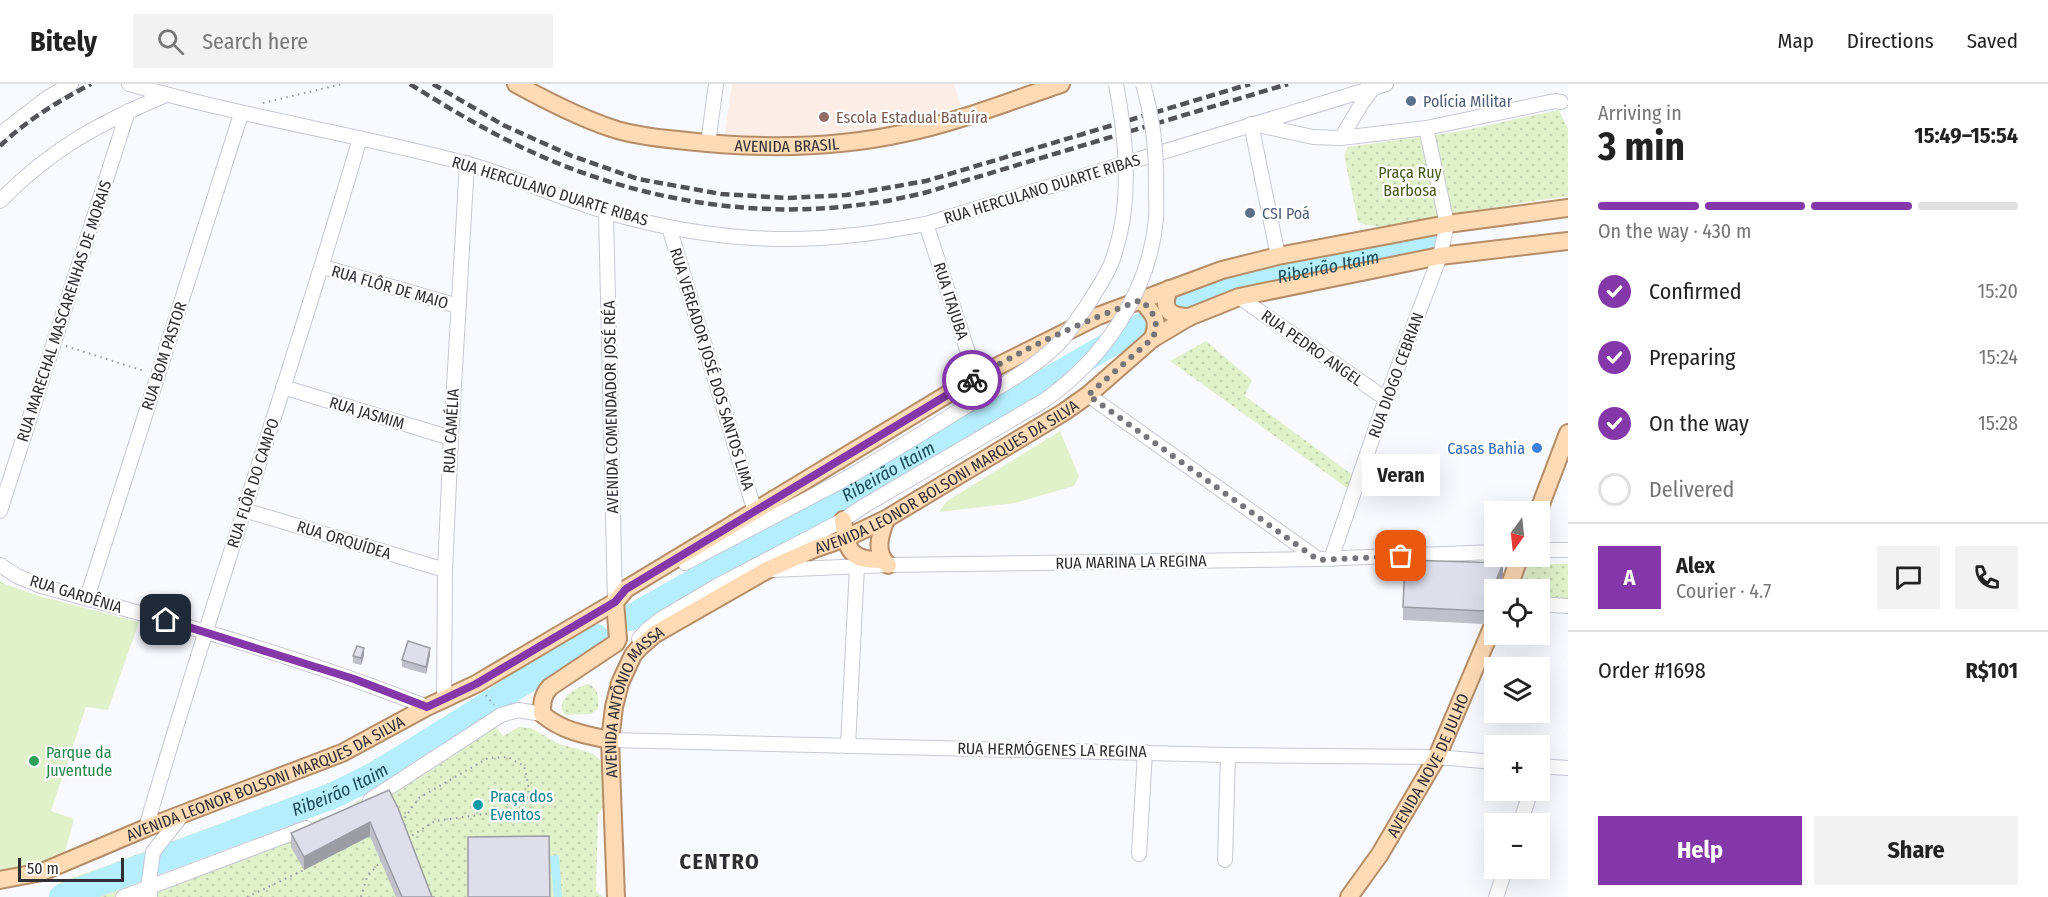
<!DOCTYPE html>
<html lang="en">
<head>
<meta charset="utf-8">
<style>
  :root { --surface:#fff; --page:#f2f2f2; --text:#222; --muted:#767676; --line:#e0e0e0; --accent:#8437a8 }
  body { margin:0; font-family:"Fira Sans Condensed",sans-serif; background:var(--page); color:var(--text); height:100vh; display:flex; flex-direction:column; font-size:22px; white-space:nowrap }
  * { box-sizing:border-box; margin:0 }
  p { font-size:20px; color:var(--muted) }
  .icon { flex:none; width:33px; height:33px; fill:none; stroke:currentColor; stroke-width:2; stroke-linecap:round; stroke-linejoin:round }
  .map { position:relative; flex:1; overflow:hidden }
  .sheet { display:flex; flex-direction:column; background:var(--surface); width:480px }
  .sheet>* { flex:none }
  .needle { width:39px; rotate:195deg }
  .buttons { position:absolute; left:1484px; top:417px; display:grid; gap:12px }
  .buttons a { display:grid; place-items:center; width:66px; height:66px; border-radius:0px; background:var(--surface); box-shadow:0 6px 24px #0002; font-size:30px }
  .scale { position:absolute; left:18px; bottom:15px; width:106px; box-sizing:border-box; padding-left:6px; border:3px solid #2e2e33; border-top:0; font-size:16px; line-height:21px; white-space:nowrap; color:#2e2e33; -webkit-text-stroke:4px #fff; paint-order:stroke }
  .pin { position:absolute; display:grid; place-items:center; width:51px; height:51px; color:#fff; margin:-26px; border-radius:12px; box-shadow:0 3px 9px #0006 }
  .courier { position:absolute; display:grid; place-items:center; width:60px; height:60px; margin:-30px; border:4px solid #8437a8; border-radius:50%; background:#fff; color:#222; box-shadow:0 2px 8px #0007 }
  .bubble { position:absolute; height:42px; border-radius:0px; background:var(--surface); box-shadow:0 6px 24px #0002; font-size:20px; font-weight:700; line-height:42px; text-align:center }
  .head em { font-style:normal; font-weight:700 }
  .head div { display:flex; flex-direction:column-reverse }
  .head { display:flex; align-items:center; justify-content:space-between; height:102px; padding:0 30px }
  h1 { font-size:39px; font-weight:700; line-height:45px }
  .bar { display:grid; grid-template-columns:repeat(4,1fr); gap:9px 6px; align-content:center; height:72px; padding:0 30px }
  .bar i { height:8px; border-radius:4px; background:var(--line) }
  .bar .current { background:var(--accent) }
  .bar p { grid-column:span 4 }
  .line { display:flex; align-items:center; gap:15px; padding:0 30px; border-top:2px solid var(--line) }
  .line div { flex:1 }
  .round { display:grid; place-items:center; flex:none; width:63px; height:63px; border-radius:0px; background:var(--page) }
  ol { padding:0 30px; list-style:none }
  li { display:flex; align-items:center; gap:18px; height:66px }
  li p { margin-inline-start:auto }
  li .icon { padding:6px; border-radius:50%; background:var(--accent); color:#fff; stroke-width:4 }
  li:last-child { color:var(--muted) }
  li i { width:33px; height:33px; border:3px solid var(--line); border-radius:50% }
  .cta { display:flex; gap:12px; margin-top:auto; padding:12px 30px }
  .cta a { flex:1; height:69px; border-radius:0px; background:var(--accent); color:#fff; font-size:24px; font-weight:700; line-height:69px; text-align:center }
  .cta a+a { background:var(--page); color:var(--text) }
  header { display:flex; align-items:center; gap:36px; box-sizing:border-box; height:84px; padding:0 30px; background:var(--surface); border-bottom:2px solid var(--line) }
  header strong { font-size:28px }
  nav { display:flex; gap:33px; margin-inline-start:auto; font-size:21px }
  .search { width:420px; height:54px; background:var(--page); display:flex; align-items:center; gap:15px; box-sizing:border-box; padding:0 21px; border-radius:0px; color:var(--muted); font-size:22px }
  main { display:flex; flex:1; min-height:0 }
  .map>svg:first-child { display:block }
  .education { fill:#fcede7 }
  .grass { fill:url(#grass-dots) }
  .garden { fill:#e1f1ca }
  .water { fill:#b5eefd }
  .lines { fill:none; stroke-linecap:round; stroke-linejoin:round }
  .river { stroke:#b5eefd; stroke-width:26 }
  .minor-casing { stroke:#c7c8d4; stroke-width:16 }
  .major-casing { stroke:#b58e68; stroke-width:20 }
  .path { stroke:#9a9ba0; stroke-width:2; stroke-dasharray:1.5 4.5; stroke-linecap:butt }
  .minor { stroke:#fff; stroke-width:14 }
  .major { stroke:#fedab5; stroke-width:16 }
  .rail { stroke:#525257; stroke-width:4.5; stroke-dasharray:9 4.5; stroke-linecap:butt }
  .minor-bridge-casing { stroke:#c7c8d4; stroke-width:16; stroke-linecap:butt }
  .minor-bridge { stroke:#fff; stroke-width:14 }
  .wall { fill:#bfc0ca }
  .shaded-wall { fill:#9b9ca4 }
  .building { fill:#dedfeb; stroke:#9b9ca4; stroke-width:1.5 }
  .done { stroke:#75757a; stroke-width:6; stroke-dasharray:0 10.8 }
  .route { stroke:#8437a8; stroke-width:8 }
  .service-dot { fill:#5c6f8a; stroke:#fff; stroke-width:2 }
  .education-dot { fill:#8d6e63; stroke:#fff; stroke-width:2 }
  .shop-dot { fill:#3f7fe0; stroke:#fff; stroke-width:2 }
  .leisure-dot { fill:#2e9e5b; stroke:#fff; stroke-width:2 }
  .culture-dot { fill:#0f9aa8; stroke:#fff; stroke-width:2 }
  .labels { text-anchor:middle; dominant-baseline:central; stroke-width:4.5; stroke-linejoin:round; paint-order:stroke }
  .service-label { font-size:16px; fill:#4e5e75; stroke:#fff; text-anchor:start }
  .education-label { font-size:16px; fill:#785e54; stroke:#fff; text-anchor:start }
  .street-label { font-size:16px; fill:#2e2e33; stroke:#fff }
  .park-label { font-size:16px; fill:#44591a; stroke:#fff }
  .shop-label { font-size:16px; fill:#366cbe; stroke:#fff; text-anchor:end }
  .leisure-label { font-size:16px; fill:#27864d; stroke:#fff; text-anchor:start }
  .culture-label { font-size:16px; fill:#0d838f; stroke:#fff; text-anchor:start }
  .water-label { font-size:18px; font-style:italic; fill:#1a4b56; stroke:#fff }
  .district-label { font-size:22px; font-weight:bold; letter-spacing:1.5px; fill:#2e2e33; stroke:#fff }
</style>
</head>
<body>
<header>
<strong>Bitely</strong>
<div class="search"><svg class="icon" aria-label="search" viewBox="0 0 24 24"><circle cx="10" cy="10" r="6"/><path d="M15 15l6 6"/></svg>Search here</div>
<nav><a>Map</a><a>Directions</a><a>Saved</a></nav>
</header>
<main>
<div class="map">
<svg width="1568" height="813" viewBox="0 0 1568 813">
  <defs>
    <pattern id="grass-dots" width="8" height="8" patternUnits="userSpaceOnUse" patternTransform="scale(1.5)"><rect width="8" height="8" fill="#e1f1ca"/><path d="M2 2h.1M6 6h.1" fill="none" stroke="#c1cfae" stroke-width="1.8" stroke-linecap="round"/></pattern>
  </defs>
  <rect width="100%" height="100%" fill="#f9faff"/>
  <polygon class="education" points="732,0 954,0 961,22 883,45 841,51 724,53"/>
  <g class="grass">
    <path d="M1559 26 1568 45V112C1534 117 1501 122 1467 128 1440 133 1382 150 1358 138L1344 71 1348 63 1456 48Z"/>
    <polygon points="1206,257 1252,296 1245,312 1358,395 1354,409 1170,277"/>
    <polygon points="1529,480 1568,480 1568,515 1539,511 1539,506 1519,505"/>
    <path d="M589 600C599 605 599 615 598 625L591 630 565 631C553 617 576 602 589 600Z"/>
    <polygon points="484,612 487,617 354,696 336,705 61,804 59,799 324,701 349,690"/>
    <polygon points="491,636 503,652 519,643 531,644 559,660 592,669 603,678 609,714 598,731 596,807 603,813 98,813 340,728"/>
  </g>
  <g class="garden">
    <polygon points="1060,347 1079,392 1074,402 1015,419 939,428 947,417"/>
    <polygon points="0,496 5,500 39,512 139,538 108,626 86,623 51,727 74,735 64,772 29,784 0,790"/>
  </g>
  <polygon class="water" points="559,771 562,813 554,813 550,772"/>
  <g class="lines">
    <g class="river">
      <path id="s1" d="M1186 219 1236 202 1436 161"/>
      <path id="s2" d="M630 534 962 346 1147 239"/>
      <path id="s3" d="M62 813 332 712 375 691 596 553"/>
    </g>
    <defs>
      <g id="minor">
        <path d="M129 0C240 32 354 50 465 79 513 92 559 114 607 128 686 151 772 161 854 151 878 149 902 144 926 140L1386 0"/>
        <polyline points="1251,40 1278,172"/>
        <polyline points="1253,40 1313,53 1341,54 1426,44 1555,17 1561,18"/>
        <polyline points="0,50 47,14 71,0"/>
        <polyline points="1341,54 1362,19 1373,4"/>
        <polyline points="708,60 716,0"/>
        <path d="M0 117C51 65 99 39 166 11"/>
        <polyline points="606,128 615,518 618,516"/>
        <polyline points="926,140 976,293"/>
        <polyline points="669,143 755,428"/>
        <polyline points="323,183 458,222"/>
        <polyline points="1239,213 1386,315"/>
        <polyline points="283,303 451,354"/>
        <polyline points="1088,311 1318,475"/>
        <polyline points="244,426 445,486"/>
        <polyline points="0,427 128,27"/>
        <polyline points="1539,466 1568,466"/>
        <polyline points="1331,475 1386,315 1440,172 1447,140 1426,44"/>
        <polyline points="685,479 847,394"/>
        <path d="M0 481 17 492 41 502C171 537 301 573 427 623"/>
        <polyline points="772,486 888,481 1318,475 1494,468"/>
        <polyline points="87,514 241,30"/>
        <polyline points="1539,520 1568,522"/>
        <polyline points="639,555 647,546 661,535 717,502 843,436 864,422"/>
        <polyline points="444,616 445,486 451,354 467,79"/>
        <polyline points="610,656 1228,671 1437,673 1494,678"/>
        <polyline points="848,662 857,482"/>
        <polyline points="1539,682 1568,684"/>
        <polyline points="370,716 501,631 518,626 542,630"/>
        <polyline points="1520,740 1531,706"/>
        <path d="M146 744C213 512 293 285 360 54"/>
        <polyline points="1139,770 1145,668"/>
        <polyline points="1225,776 1228,671"/>
        <polyline points="150,811 148,804 153,768 183,730"/>
        <polyline points="123,813 306,744"/>
        <polyline points="1496,813 1506,784"/>
      </g>
      <g id="major">
        <path id="s4" d="M516 0C547 17 578 33 611 44 632 51 656 54 678 56 752 65 832 65 905 49 958 38 1010 17 1061 0"/>
        <path d="M1169 205C1161 226 1169 232 1189 233"/>
        <path d="M1141 216C1153 229 1161 237 1152 255"/>
        <polyline points="1538,428 1568,349"/>
        <path d="M886 435C880 451 874 468 888 481"/>
        <path d="M843 436C847 466 849 477 883 476"/>
        <polyline points="1508,506 1520,472"/>
        <path d="M610 656C585 651 562 647 542 630 542 619 542 612 550 603L616 559 618 555 615 518"/>
        <path id="s5" d="M0 796 42 788 146 744 342 669 427 623 476 600 615 518 626 505 976 293 1098 232 1222 186 1278 172 1447 140 1568 124"/>
        <path id="s6" d="M616 813 610 656 614 623 620 599 633 571 639 564 655 550 767 486 814 465 846 454 886 435 1064 328 1088 311 1152 255 1189 233 1239 213 1440 172 1568 157"/>
        <path id="s7" d="M1349 813 1380 770 1437 673 1494 539"/>
      </g>
    </defs>
    <use href="#minor" class="minor-casing"/>
    <use href="#major" class="major-casing"/>
    <g class="path">
      <polyline points="263,19 342,0"/>
      <polyline points="66,262 144,287"/>
      <polyline points="486,611 494,621"/>
      <path d="M400 737 403 736 419 714 488 674 508 673 524 682C528 701 533 709 521 725L435 737 408 754"/>
      <polyline points="247,813 304,786"/>
      <polyline points="361,813 367,793 381,777"/>
    </g>
    <use href="#minor" class="minor"/>
    <use href="#major" class="major"/>
    <g class="rail">
      <path d="M410 0C445 22 480 43 517 61 623 113 748 137 866 120 886 118 905 113 924 109L1288 0"/>
      <polyline points="433,0 503,41 572,72 638,95 721,110 788,114 846,111 926,97 1250,0"/>
      <path d="M0 62C27 36 57 18 91 0"/>
    </g>
    <defs>
      <g id="minor-bridge">
        <path d="M847 394C888 370 928 346 968 321 999 303 1033 285 1058 260 1069 249 1077 235 1086 223 1095 209 1104 196 1111 180 1133 123 1127 59 1116 0"/>
        <path d="M864 422 1045 316C1104 274 1149 209 1156 135 1157 125 1156 114 1156 103 1157 68 1153 34 1143 0"/>
      </g>
    </defs>
    <use href="#minor-bridge" class="minor-bridge-casing"/>
    <use href="#minor-bridge" class="minor-bridge"/>
  </g>
  <g class="wall">
    <polygon points="1503,492 1497,506 1494,506 1494,514 1484,540 1403,536 1403,523"/>
    <polygon points="364,571 361,581 353,579 353,572"/>
    <polygon points="430,571 426,590 402,583 402,576"/>
    <polygon points="389,706 432,813 435,813 396,813 370,752 304,786 291,763 291,749"/>
  </g>
  <g class="shaded-wall">
    <polygon points="1503,479 1503,492 1497,506 1494,506 1494,514 1484,540 1484,527"/>
    <polygon points="364,564 364,571 361,581 361,574"/>
    <polygon points="430,564 430,571 426,590 426,583"/>
    <polygon points="370,738 370,752 304,786 304,773"/>
  </g>
  <g class="building">
    <polygon points="1405,476 1503,479 1484,527 1403,523"/>
    <polygon points="408,557 430,564 426,583 402,576"/>
    <polygon points="357,562 364,564 361,574 353,572"/>
    <polygon points="389,706 398,724 432,813 435,813 402,813 370,738 304,773 291,749"/>
    <polygon points="549,752 550,813 468,813 468,753"/>
  </g>
  <g class="lines">
    <path class="done" d="M972 296C1024 264 1084 237 1141 216 1153 228 1161 238 1152 255L1088 311 1318 476 1401 472"/>
    <polyline class="route" points="166,536 354,595 427,623 476,600 615,518 626,505 972,296"/>
  </g>
  <g class="service-dot">
    <circle cx="1411" cy="17" r="6"/>
    <circle cx="1250" cy="129" r="6"/>
  </g>
  <circle class="education-dot" cx="824" cy="33" r="6"/>
  <circle class="shop-dot" cx="1537" cy="364" r="6"/>
  <circle class="leisure-dot" cx="34" cy="677" r="6"/>
  <circle class="culture-dot" cx="478" cy="721" r="6"/>
  <g class="labels">
    <g class="service-label">
      <text x="1423" y="17">Polícia Militar</text>
      <text x="1262" y="129">CSI Poá</text>
    </g>
    <g class="education-label">
      <text x="836" y="33">Escola Estadual Batuíra</text>
    </g>
    <g class="street-label">
      <text stroke="none"><textPath href="#s4" startOffset="282">AVENIDA BRASIL</textPath></text>
      <text transform="translate(1042 105) rotate(-17)">RUA HERCULANO DUARTE RIBAS</text>
      <text transform="translate(550 107) rotate(17)">RUA HERCULANO DUARTE RIBAS</text>
      <text transform="translate(390 203) rotate(16)">RUA FLÔR DE MAIO</text>
      <text transform="translate(951 217) rotate(72)">RUA ITAJUBA</text>
      <text transform="translate(64 227) rotate(-72)">RUA MARECHAL MASCARENHAS DE MORAIS</text>
      <text transform="translate(1312 264) rotate(35)">RUA PEDRO ANGEL</text>
      <text transform="translate(164 272) rotate(-72)">RUA BOM PASTOR</text>
      <text transform="translate(712 285) rotate(73)">RUA VEREADOR JOSÉ DOS SANTOS LIMA</text>
      <text transform="translate(1396 291) rotate(-70)">RUA DIOGO CEBRIAN</text>
      <text transform="translate(611 323) rotate(-91)">AVENIDA COMENDADOR JOSÉ RÉA</text>
      <text transform="translate(367 329) rotate(17)">RUA JASMIM</text>
      <text transform="translate(451 347) rotate(-87)">RUA CAMÉLIA</text>
      <text stroke="none"><textPath href="#s6" startOffset="608">AVENIDA LEONOR BOLSONI MARQUES DA SILVA</textPath></text>
      <text transform="translate(253 399) rotate(-72)">RUA FLÔR DO CAMPO</text>
      <text transform="translate(344 456) rotate(17)">RUA ORQUÍDEA</text>
      <text transform="translate(1131 478) rotate(-1)">RUA MARINA LA REGINA</text>
      <text transform="translate(76 510) rotate(17)">RUA GARDÊNIA</text>
      <text stroke="none"><textPath href="#s6" startOffset="202">AVENIDA ANTÔNIO MASSA</textPath></text>
      <text transform="translate(1052 666) rotate(1)">RUA HERMÓGENES LA REGINA</text>
      <text stroke="none"><textPath href="#s7" startOffset="154">AVENIDA NOVE DE JULHO</textPath></text>
      <text stroke="none"><textPath href="#s5" startOffset="285">AVENIDA LEONOR BOLSONI MARQUES DA SILVA</textPath></text>
    </g>
    <g class="park-label">
      <text x="1410" y="88">Praça Ruy<tspan x="1410" dy="18">Barbosa</tspan></text>
    </g>
    <g class="shop-label">
      <text x="1525" y="364">Casas Bahia</text>
    </g>
    <g class="leisure-label">
      <text x="46" y="668">Parque da<tspan x="46" dy="18">Juventude</tspan></text>
    </g>
    <g class="culture-label">
      <text x="490" y="712">Praça dos<tspan x="490" dy="18">Eventos</tspan></text>
    </g>
    <g class="water-label">
      <text stroke="none"><textPath href="#s1" startOffset="147">Ribeirão Itaim</textPath></text>
      <text stroke="none"><textPath href="#s2" startOffset="297">Ribeirão Itaim</textPath></text>
      <text stroke="none"><textPath href="#s3" startOffset="298">Ribeirão Itaim</textPath></text>
    </g>
    <g class="district-label">
      <text x="720" y="777">CENTRO</text>
    </g>
  </g>
</svg>
<div class="buttons">
<a><svg class="needle" viewBox="-14 -14 28 28"><path d="M0-13l5 13h-10z" fill="#e53935"/><path d="M0 13l5-13h-10z" fill="#767676"/></svg></a>
<a><svg class="icon" aria-label="locate" viewBox="0 0 24 24"><circle cx="12" cy="12" r="6"/><path d="M12 2v4M12 18v4M2 12h4M18 12h4"/></svg></a>
<a><svg class="icon" aria-label="layers" viewBox="0 0 24 24"><path d="M12 4l9 5-9 5-9-5zM3 14l9 5 9-5"/></svg></a>
<a>+</a>
<a>−</a>
</div>
<div class="scale">50 m</div>
<div class="pin" style="left:1401px;top:472px;background:#ea580c"><svg class="icon" aria-label="bag" viewBox="0 0 24 24"><path d="M5 8h14l-1 12H6zM9 8a3 3 0 0 1 6 0"/></svg></div>
<div class="pin" style="left:166px;top:536px;background:#1f2937"><svg class="icon" aria-label="home" viewBox="0 0 24 24"><path d="M3 11l9-7 9 7M6 9v11h12V9"/></svg></div>
<div class="courier" style="left:972px;top:296px"><svg class="icon" aria-label="bike" viewBox="0 0 24 24"><circle cx="6" cy="16" r="4"/><circle cx="18" cy="16" r="4"/><path d="M6 16l4-8h5l3 8M10 8l3 8H6M13 5h3"/></svg></div>
<div class="bubble" style="left:1362px;top:370px;width:78px">Veran</div>
</div>
<section class="sheet">
<div class="head"><div><h1>3 min</h1><p>Arriving in</p></div><em>15:49–15:54</em></div>
<div class="bar"><i class="current"></i><i class="current"></i><i class="current"></i><i></i><p>On the way · 430 m</p></div>
<ol>
<li><svg class="icon" aria-label="check" viewBox="0 0 24 24"><path d="M5 12l5 5 9-10"/></svg>Confirmed<p>15:20</p></li>
<li><svg class="icon" aria-label="check" viewBox="0 0 24 24"><path d="M5 12l5 5 9-10"/></svg>Preparing<p>15:24</p></li>
<li><svg class="icon" aria-label="check" viewBox="0 0 24 24"><path d="M5 12l5 5 9-10"/></svg>On the way<p>15:28</p></li>
<li><i></i>Delivered</li>
</ol>
<div class="line" style="height:108px"><b class="round" style="background:var(--accent);color:#fff">A</b><div><b>Alex</b><p>Courier · 4.7</p></div><a class="round"><svg class="icon" aria-label="chat" viewBox="0 0 24 24"><path d="M4 5h16v11H9l-5 4z"/></svg></a><a class="round"><svg class="icon" aria-label="phone" viewBox="0 0 24 24"><path d="M5 4h4l2 5-3 2q2 4 5 5l2-3 5 2v4C11 20 4 13 5 4z"/></svg></a></div>
<div class="line" style="height:78px"><div>Order #1698</div><b>R$101</b></div>
<div class="cta"><a>Help</a><a>Share</a></div>
</section>
</main>
</body>
</html>
